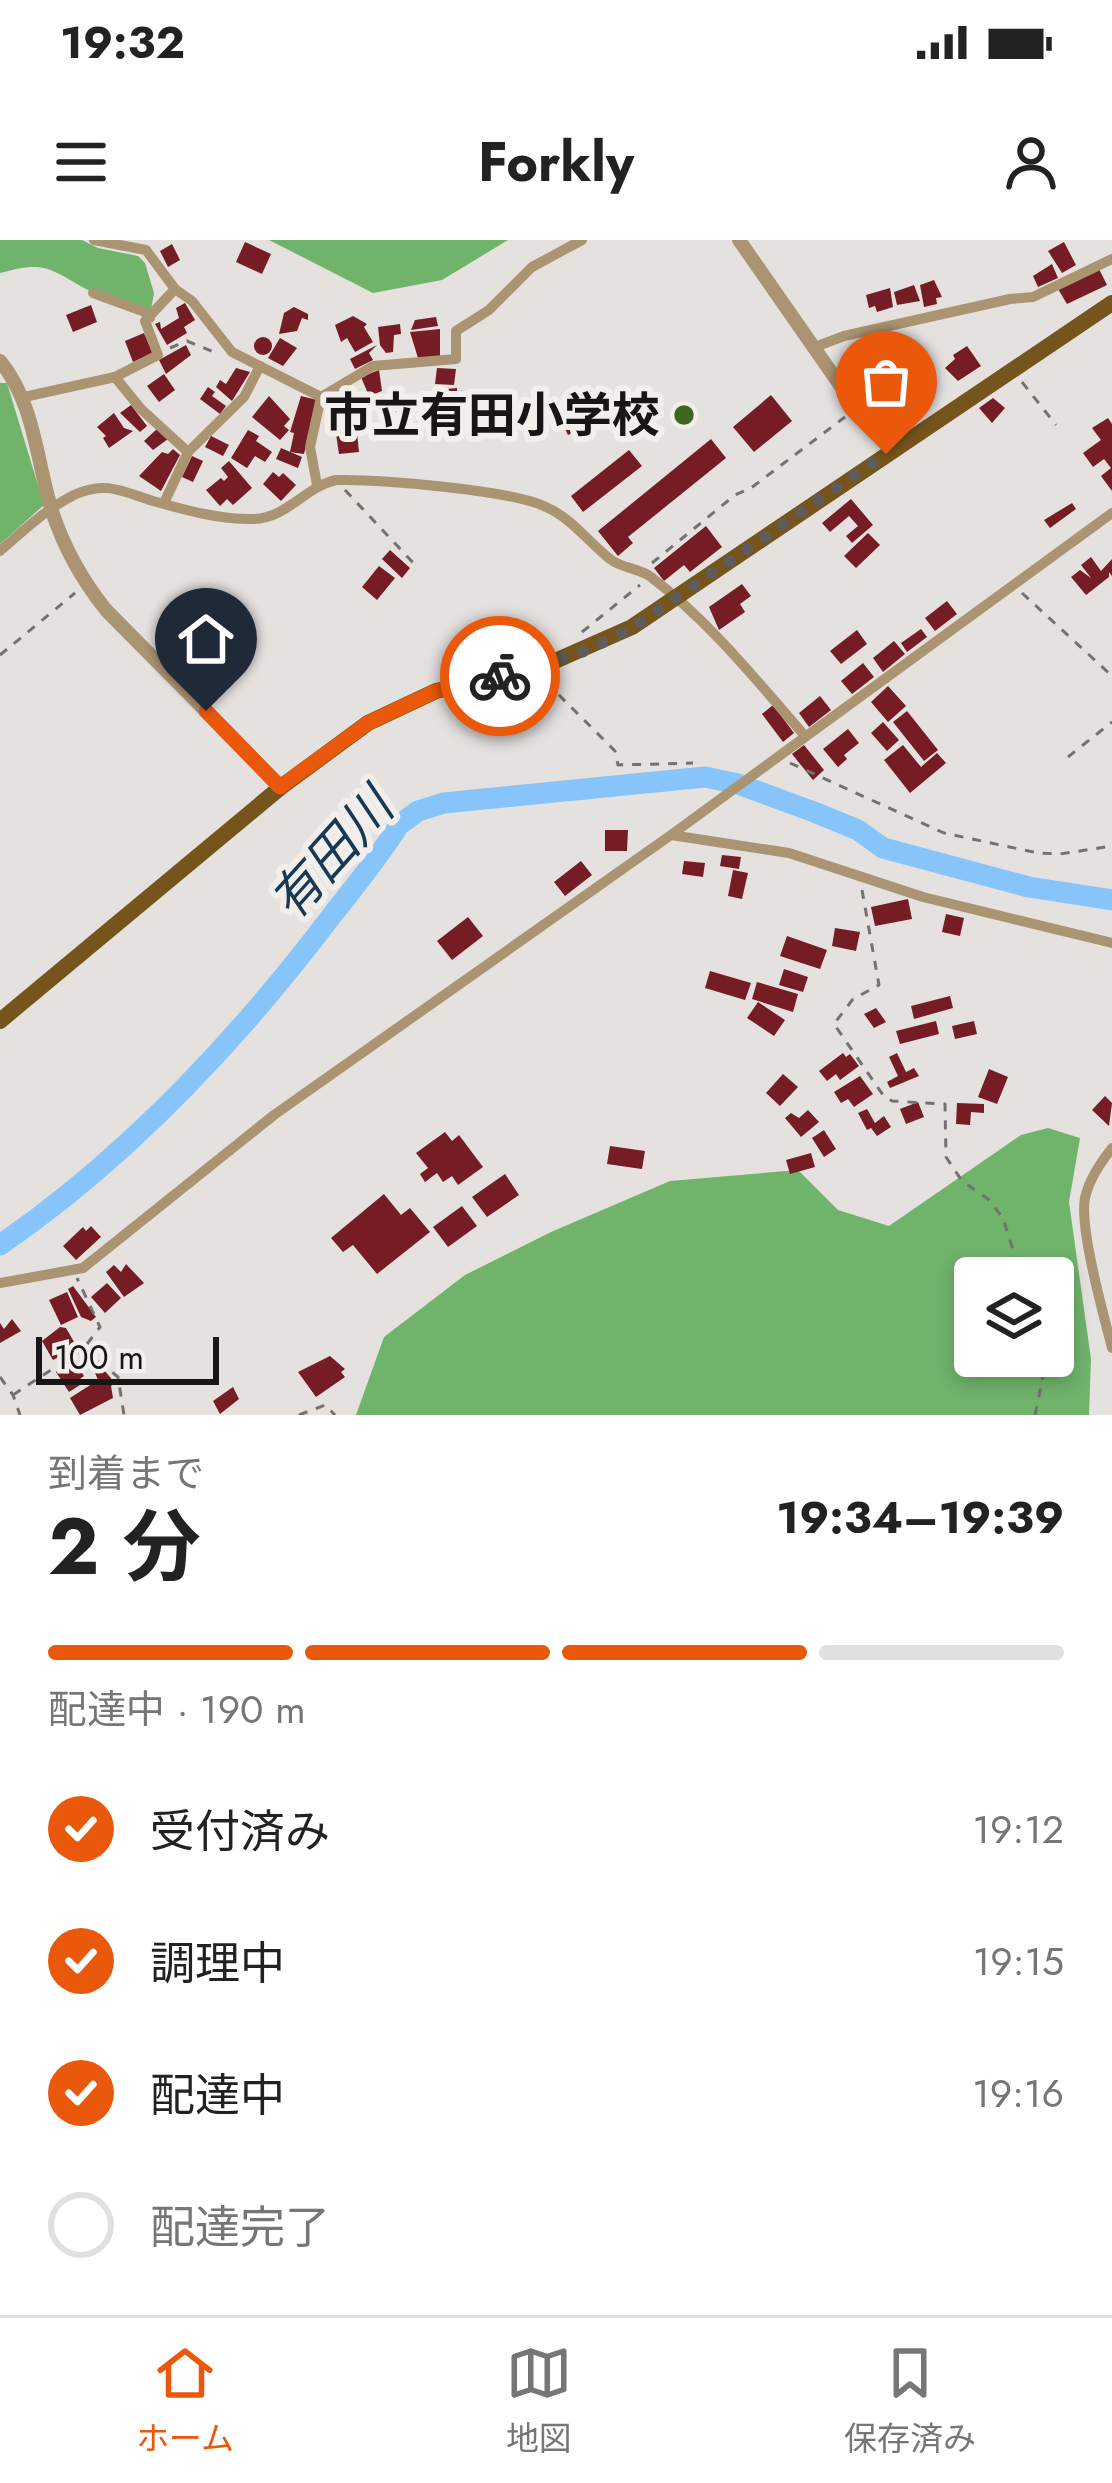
<!DOCTYPE html>
<html lang="ja">
<head>
<meta charset="utf-8">
<style>
  :root { --surface:#fff; --page:#f2f2f2; --text:#222; --muted:#767676; --line:#e0e0e0; --accent:#ea580c }
  body { margin:0; font-family:Jost,"Noto Sans JP",sans-serif; background:var(--page); color:var(--text); height:100vh; display:flex; flex-direction:column; font-size:45px; white-space:nowrap }
  * { box-sizing:border-box; margin:0 }
  p { font-size:39px; color:var(--muted) }
  .icon { flex:none; width:66px; height:66px; fill:none; stroke:currentColor; stroke-width:2; stroke-linecap:round; stroke-linejoin:round }
  .map { position:relative; height:1175px; overflow:hidden }
  .side { display:flex; flex-direction:column; background:var(--surface); flex:1 }
  .side>* { flex:none }
  .tools { position:absolute; left:954px; top:1017px; display:grid; gap:24px }
  .tools a { display:grid; place-items:center; width:120px; height:120px; border-radius:12px; background:var(--surface); box-shadow:0 6px 18px #0003; font-size:60px }
  .scale { position:absolute; left:36px; bottom:30px; width:183px; box-sizing:border-box; padding-left:12px; border:6px solid #171515; border-top:0; font-size:33px; line-height:42px; white-space:nowrap; color:#171515; -webkit-text-stroke:9px #f2eeec; paint-order:stroke }
  .pin { position:absolute; display:grid; place-items:center; width:102px; height:102px; color:#fff; margin:-123px -51px; border-radius:50% 50% 50% 0; rotate:-45deg; box-shadow:0 0 12px #0007 }
  .pin .icon { rotate:45deg }
  .courier { position:absolute; display:grid; place-items:center; width:120px; height:120px; margin:-60px; border:9px solid #ea580c; border-radius:50%; background:#fff; color:#222; box-shadow:0 3px 15px #0007 }
  .headline em { font-style:normal; font-weight:700 }
  .headline div { display:flex; flex-direction:column-reverse }
  .headline { display:flex; align-items:center; justify-content:space-between; height:204px; padding:0 48px }
  h1 { font-size:78px; font-weight:700; line-height:90px }
  .bar { display:grid; grid-template-columns:repeat(4,1fr); gap:18px 12px; align-content:center; height:144px; padding:0 48px }
  .bar i { height:15px; border-radius:9px; background:var(--line) }
  .bar .selected { background:var(--accent) }
  .bar p { grid-column:span 4 }
  ol { padding:0 48px; list-style:none }
  li { display:flex; align-items:center; gap:36px; height:132px }
  li p { margin-inline-start:auto }
  li .icon { padding:12px; border-radius:50%; background:var(--accent); color:#fff; stroke-width:4 }
  li:last-child { color:var(--muted) }
  li i { width:66px; height:66px; border:6px solid var(--line); border-radius:50% }
  .status { display:flex; justify-content:space-between; align-items:center; height:84px; padding:0 60px; background:var(--surface); direction:ltr }
  .status svg { height:33px; fill:currentColor }
  header { display:flex; justify-content:space-between; align-items:center; height:156px; padding:0 48px; background:var(--surface); font-size:54px; font-weight:700 }
  .menu { display:flex; justify-content:space-around; align-items:center; height:168px; border-top:3px solid var(--line); background:var(--surface); font-size:33px; color:var(--muted) }
  .menu a { display:grid; justify-items:center; gap:6px }
  .menu .selected { color:var(--accent) }
  .map>svg:first-child { display:block }
  .forest { fill:#70b36b; fill-rule:evenodd }
  .lines { fill:none; stroke-linecap:round; stroke-linejoin:round }
  .river { stroke:#87c4f9; stroke-width:21 }
  .building { fill:#751c24 }
  .path { stroke:#747171; stroke-width:3; stroke-dasharray:9 9; stroke-linecap:butt }
  .minor { stroke:#ab9472; stroke-width:10 }
  .tertiary { stroke:#ab9472; stroke-width:14 }
  .primary { stroke:#76551d; stroke-width:16 }
  .done { stroke:#5f5c5c; stroke-width:12; stroke-dasharray:0 21.6 }
  .route { stroke:#ea580c; stroke-width:15 }
  .poi-dot { fill:#3c6622; stroke:#f2eeec; stroke-width:4.5 }
  .labels { text-anchor:middle; dominant-baseline:central; stroke-width:12; stroke-linejoin:round; paint-order:stroke }
  .poi-label { font-size:48px; font-weight:bold; fill:#171515; stroke:#f2eeec; text-anchor:end }
  .water-label { font-size:51px; font-style:italic; fill:#183954; stroke:#f2eeec }
</style>
</head>
<body>
<div class="status"><b>19:32</b><svg viewBox="0 0 49 12"><path d="M0 12V9h3v3zM5 12V6h3v6zM10 12V3h3v9zM15 12V0h3v12zM26 1h20v11H26zM47 4h2v5h-2z"/></svg></div>
<header><svg class="icon" aria-label="menu" viewBox="0 0 24 24"><path d="M4 6h16M4 12h16M4 18h16"/></svg>Forkly<svg class="icon" aria-label="person" viewBox="0 0 24 24"><circle cx="12" cy="8" r="4"/><path d="M4 21q1-7 8-7t8 7"/></svg></header>
<div class="map">
<svg width="1112" height="1175" viewBox="0 0 1112 1175">
  <rect width="100%" height="100%" fill="#e4e1df"/>
  <g class="forest">
    <path d="M0 0H82L98 8 138 16 145 23 154 53 151 70C129 64 104 59 84 48 48 27 43 21 0 33Z"/>
    <polygon points="269,0 508,0 442,40 373,53"/>
    <polygon points="0,143 7,143 44,265 0,304"/>
    <path d="M1048 888 1080 898 1069 962 1091 1119 1089 1175H356L384 1097 465 1035 551 992 670 941 798 930 838 970 889 986 1021 895ZM975 1038H1053V1116H975Z"/>
  </g>
  <g class="lines">
    <path class="river" d="M0 1005C128 917 240 797 333 674 356 645 379 617 399 585L418 571 444 563 705 537 738 544 814 572 858 590 883 608 1029 647 1112 660"/>
  </g>
  <g class="building">
    <polygon points="245,2 271,14 262,34 236,22"/>
    <polygon points="1064,2 1076,25 1062,33 1048,11"/>
    <polygon points="172,4 180,20 168,27 160,11"/>
    <polygon points="1052,24 1058,38 1038,47 1033,36"/>
    <polygon points="1099,29 1107,45 1067,64 1058,49"/>
    <polygon points="934,40 942,57 936,58 937,64 924,67 920,45"/>
    <polygon points="914,45 920,61 897,65 894,52"/>
    <polygon points="890,48 893,67 877,72 875,66 869,68 866,55"/>
    <polygon points="185,63 195,80 184,87 187,93 167,105 155,84 160,82 161,89 179,78 176,68"/>
    <polygon points="91,65 97,82 73,92 66,75"/>
    <polygon points="294,67 308,74 308,80 302,78 297,91 279,94 284,73"/>
    <polygon points="353,76 367,84 364,87 373,102 355,112 347,98 341,102 335,85"/>
    <polygon points="436,77 438,86 411,90 415,80"/>
    <polygon points="400,84 401,94 394,95 393,112 386,113 380,105 378,87"/>
    <polygon points="440,89 440,116 418,118 410,92"/>
    <polygon points="144,93 153,113 133,122 125,101"/>
    <circle cx="263" cy="106" r="9"/>
    <polygon points="280,98 297,108 283,126 268,118"/>
    <polygon points="186,105 191,115 166,134 159,120"/>
    <polygon points="377,105 369,113 373,120 355,129 350,119"/>
    <polygon points="967,106 981,126 958,141 945,128 955,119 953,115"/>
    <polygon points="236,128 250,132 232,161 216,147 220,140 226,144"/>
    <polygon points="437,128 456,129 454,145 435,144"/>
    <polygon points="379,130 382,151 369,156 361,137"/>
    <polygon points="164,134 175,150 159,162 147,146"/>
    <polygon points="208,147 215,152 212,156 226,166 220,174 200,159"/>
    <polygon points="457,148 458,178 433,180 431,156 435,150"/>
    <polygon points="771,155 792,181 754,212 733,187"/>
    <polygon points="269,156 290,179 284,186 289,190 280,200 252,177"/>
    <polygon points="301,156 317,160 304,214 290,212 294,193 290,192"/>
    <polygon points="386,156 407,158 406,172 381,171 372,163"/>
    <polygon points="993,158 1005,168 992,183 979,168"/>
    <polygon points="131,165 147,186 140,192 120,173"/>
    <polygon points="576,166 586,187 568,195 558,174"/>
    <polygon points="114,173 124,188 133,191 109,208 103,198 106,196 97,187"/>
    <polygon points="1108,178 1112,184 1112,251 1101,236 1111,228 1104,219 1093,227 1083,213 1101,200 1092,188"/>
    <polygon points="356,184 359,212 339,214 336,194"/>
    <polygon points="158,188 168,199 153,210 144,201"/>
    <polygon points="248,190 259,196 256,201 272,212 265,222 255,216 247,228 231,218"/>
    <polygon points="211,196 229,205 223,216 205,207"/>
    <polygon points="711,199 726,218 628,297 633,303 618,316 598,291"/>
    <polygon points="281,208 302,217 298,228 276,219"/>
    <polygon points="173,209 180,215 161,251 139,236 162,212 168,214"/>
    <polygon points="629,210 642,226 583,272 571,256"/>
    <polygon points="192,216 203,221 193,242 182,237"/>
    <polygon points="229,221 252,248 233,265 227,259 220,266 206,250 221,238 224,241 228,237 221,228"/>
    <polygon points="273,232 279,237 283,233 296,245 281,261 263,244"/>
    <polygon points="851,259 873,285 852,303 846,296 858,286 849,276 830,292 822,283"/>
    <polygon points="1072,263 1076,269 1050,288 1044,280"/>
    <polygon points="706,286 722,307 690,332 684,325 664,341 654,328"/>
    <polygon points="868,293 880,305 856,328 844,316"/>
    <polygon points="390,310 410,328 402,338 382,319"/>
    <polygon points="1091,317 1101,331 1112,319 1112,336 1109,332 1109,337 1086,355 1071,337 1080,330 1091,338 1081,325"/>
    <polygon points="379,326 395,338 377,360 362,347"/>
    <polygon points="742,344 751,356 740,364 745,372 719,390 709,367"/>
    <polygon points="947,361 957,374 935,391 925,378"/>
    <polygon points="921,389 927,397 907,412 901,403"/>
    <polygon points="857,390 867,404 841,424 830,411"/>
    <polygon points="894,401 905,414 883,432 873,418"/>
    <polygon points="863,423 874,437 852,454 841,441"/>
    <polygon points="888,446 906,466 888,482 871,462"/>
    <polygon points="820,456 831,470 809,487 799,473"/>
    <polygon points="773,465 794,493 783,502 762,474"/>
    <polygon points="907,471 938,510 924,521 893,482"/>
    <polygon points="883,482 899,500 887,511 871,493"/>
    <polygon points="848,489 859,503 844,515 847,519 838,527 823,509"/>
    <polygon points="804,505 824,530 813,540 792,514"/>
    <polygon points="903,505 921,527 937,513 946,523 910,553 884,520"/>
    <polygon points="605,590 628,590 627,611 605,611"/>
    <polygon points="722,615 741,617 739,629 720,626"/>
    <polygon points="581,621 592,635 565,656 554,642"/>
    <polygon points="684,621 705,623 703,637 682,634"/>
    <polygon points="733,630 748,633 742,659 728,656"/>
    <polygon points="908,659 912,679 875,686 871,667"/>
    <polygon points="946,674 964,678 960,696 942,692"/>
    <polygon points="468,677 483,696 452,720 437,701"/>
    <polygon points="835,688 860,692 856,711 832,706"/>
    <polygon points="787,696 827,710 820,729 780,716"/>
    <polygon points="784,729 808,737 803,752 779,745"/>
    <polygon points="710,731 751,743 745,760 705,748"/>
    <polygon points="757,742 798,754 793,772 752,759"/>
    <polygon points="950,756 953,768 914,779 911,766"/>
    <polygon points="758,762 785,780 774,796 747,778"/>
    <polygon points="876,768 886,782 874,788 864,774"/>
    <polygon points="936,781 939,794 900,804 896,791"/>
    <polygon points="974,781 977,794 955,799 952,786"/>
    <polygon points="843,813 846,817 850,814 859,826 840,840 836,834 827,841 819,831"/>
    <polygon points="897,813 906,832 914,828 919,836 890,848 887,842 898,836 889,817"/>
    <polygon points="989,829 1008,837 997,864 978,857"/>
    <polygon points="783,834 798,847 780,866 766,853"/>
    <polygon points="860,836 873,854 854,867 848,859 841,863 834,852"/>
    <polygon points="1105,856 1112,863 1109,886 1092,870"/>
    <polygon points="918,862 924,877 906,884 900,869"/>
    <polygon points="957,863 984,864 984,873 971,872 970,885 956,884"/>
    <polygon points="867,869 875,883 884,876 891,887 877,896 871,888 867,890 858,873"/>
    <polygon points="808,870 819,882 801,897 785,878 791,873 799,878"/>
    <polygon points="824,890 836,909 824,917 812,898"/>
    <polygon points="445,892 452,901 459,895 483,927 458,945 452,936 443,942 437,933 425,942 420,934 428,928 416,913"/>
    <polygon points="610,906 645,911 642,929 607,924"/>
    <polygon points="811,913 815,927 790,934 786,920"/>
    <polygon points="505,934 519,955 487,977 472,957"/>
    <polygon points="384,954 401,975 410,968 430,992 377,1034 353,1005 343,1012 331,998"/>
    <polygon points="462,966 477,986 448,1007 433,987"/>
    <polygon points="91,986 101,997 76,1020 63,1006 83,987 86,991"/>
    <polygon points="126,1024 144,1043 124,1057 106,1032 114,1025 121,1032"/>
    <polygon points="107,1043 121,1058 105,1073 91,1057"/>
    <polygon points="73,1046 96,1077 91,1081 81,1077 68,1049"/>
    <polygon points="67,1052 78,1077 61,1085 49,1060"/>
    <polygon points="12,1079 21,1091 0,1103 0,1083 4,1089"/>
    <polygon points="60,1087 66,1088 77,1107 53,1120 42,1101"/>
    <polygon points="330,1116 345,1129 341,1132 345,1137 316,1157 298,1132"/>
    <polygon points="74,1120 84,1136 77,1141 80,1145 69,1152 56,1132"/>
    <polygon points="99,1124 115,1143 111,1146 113,1158 80,1175 70,1158 98,1140 93,1128"/>
    <polygon points="233,1147 239,1159 220,1174 213,1161"/>
  </g>
  <g class="lines">
    <g class="path">
      <polyline points="170,108 187,101 216,113"/>
      <polyline points="1022,142 1056,185"/>
      <polyline points="345,250 418,328"/>
      <polyline points="652,323 735,255 751,248 845,177"/>
      <polyline points="1022,353 1112,436"/>
      <polyline points="582,392 640,345"/>
      <polyline points="0,415 75,353"/>
      <polyline points="546,442 615,511 618,525 693,523"/>
      <polyline points="1068,517 1112,482"/>
      <polyline points="790,523 944,593 1038,613 1060,614 1112,606"/>
      <polyline points="862,650 879,745 853,759 834,784 883,855 892,861 945,864 946,917 962,941 988,959 1003,978 1022,1038"/>
      <polyline points="85,1109 118,1137 124,1175"/>
      <polyline points="0,1137 13,1155 20,1175"/>
      <polyline points="13,1155 84,1108 100,1087 77,1038"/>
      <polyline points="299,1175 325,1165 335,1175"/>
      <polyline points="1035,1175 1043,1136 1041,1116"/>
    </g>
    <g class="minor">
      <polyline points="94,0 146,10 175,49 192,61 232,112 321,157"/>
      <polyline points="93,53 145,72 150,78"/>
      <polyline points="815,107 844,96 1010,59 1033,57 1112,19"/>
      <polyline points="115,137 141,169 188,212"/>
      <polyline points="24,157 115,137 158,115 145,81 175,49"/>
      <polyline points="317,245 310,207 321,157 373,126 456,119 456,91 489,70 532,27 582,0"/>
      <polyline points="164,263 188,212 244,157 260,126"/>
      <path d="M0 311C23 291 46 269 74 255 105 240 124 252 153 261 185 270 221 280 254 279 287 278 305 247 336 240 377 239 512 250 546 267 573 279 588 302 610 319 622 329 638 327 651 337 710 382 757 441 805 496"/>
      <polyline points="671,595 789,613 923,657 1112,703"/>
      <path d="M1112 908C1100 923 1089 939 1085 958 1079 988 1104 1076 1112 1108"/>
      <polyline points="0,1043 83,1028 274,875 671,595 1112,273"/>
    </g>
    <g class="tertiary">
      <polyline points="739,0 870,188 882,198 907,200"/>
      <path d="M0 121C35 164 36 219 52 271 64 308 82 340 106 370L281 547"/>
    </g>
    <polyline class="primary" points="0,781 281,547 368,483 436,451 546,425 632,387 1112,63"/>
  </g>
  <g class="lines">
    <polyline class="done" points="500,436 585,411 632,388 886,214"/>
    <polyline class="route" points="206,471 280,547 368,483 436,451 500,436"/>
  </g>
  <circle class="poi-dot" cx="684" cy="175" r="12"/>
  <g class="labels">
    <g class="poi-label">
      <text x="660" y="175">市立有田小学校</text>
    </g>
    <g class="water-label">
      <text transform="translate(331 614) rotate(-48)">有田川</text>
    </g>
  </g>
</svg>
<div class="tools">
<a><svg class="icon" aria-label="layers" viewBox="0 0 24 24"><path d="M12 4l9 5-9 5-9-5zM3 14l9 5 9-5"/></svg></a>
</div>
<div class="scale">100 m</div>
<div class="pin" style="left:886px;top:214px;background:#ea580c"><svg class="icon" aria-label="bag" viewBox="0 0 24 24"><path d="M5 8h14l-1 12H6zM9 8a3 3 0 0 1 6 0"/></svg></div>
<div class="pin" style="left:206px;top:471px;background:#1f2937"><svg class="icon" aria-label="home" viewBox="0 0 24 24"><path d="M3 11l9-7 9 7M6 9v11h12V9"/></svg></div>
<div class="courier" style="left:500px;top:436px"><svg class="icon" aria-label="bike" viewBox="0 0 24 24"><circle cx="6" cy="16" r="4"/><circle cx="18" cy="16" r="4"/><path d="M6 16l4-8h5l3 8M10 8l3 8H6M13 5h3"/></svg></div>
</div>
<section class="side">
<div class="headline"><div><h1>2 分</h1><p>到着まで</p></div><em>19:34–19:39</em></div>
<div class="bar"><i class="selected"></i><i class="selected"></i><i class="selected"></i><i></i><p>配達中 · 190 m</p></div>
<ol>
<li><svg class="icon" aria-label="check" viewBox="0 0 24 24"><path d="M5 12l5 5 9-10"/></svg>受付済み<p>19:12</p></li>
<li><svg class="icon" aria-label="check" viewBox="0 0 24 24"><path d="M5 12l5 5 9-10"/></svg>調理中<p>19:15</p></li>
<li><svg class="icon" aria-label="check" viewBox="0 0 24 24"><path d="M5 12l5 5 9-10"/></svg>配達中<p>19:16</p></li>
<li><i></i>配達完了</li>
</ol>
</section>
<nav class="menu">
<a class="selected"><svg class="icon" aria-label="home" viewBox="0 0 24 24"><path d="M3 11l9-7 9 7M6 9v11h12V9"/></svg>ホーム</a>
<a><svg class="icon" aria-label="map" viewBox="0 0 24 24"><path d="M3 6l6-2 6 2 6-2v14l-6 2-6-2-6 2zM9 4v14M15 6v14"/></svg>地図</a>
<a><svg class="icon" aria-label="saved" viewBox="0 0 24 24"><path d="M7 4h10v16l-5-4-5 4z"/></svg>保存済み</a>
</nav>
</body>
</html>
